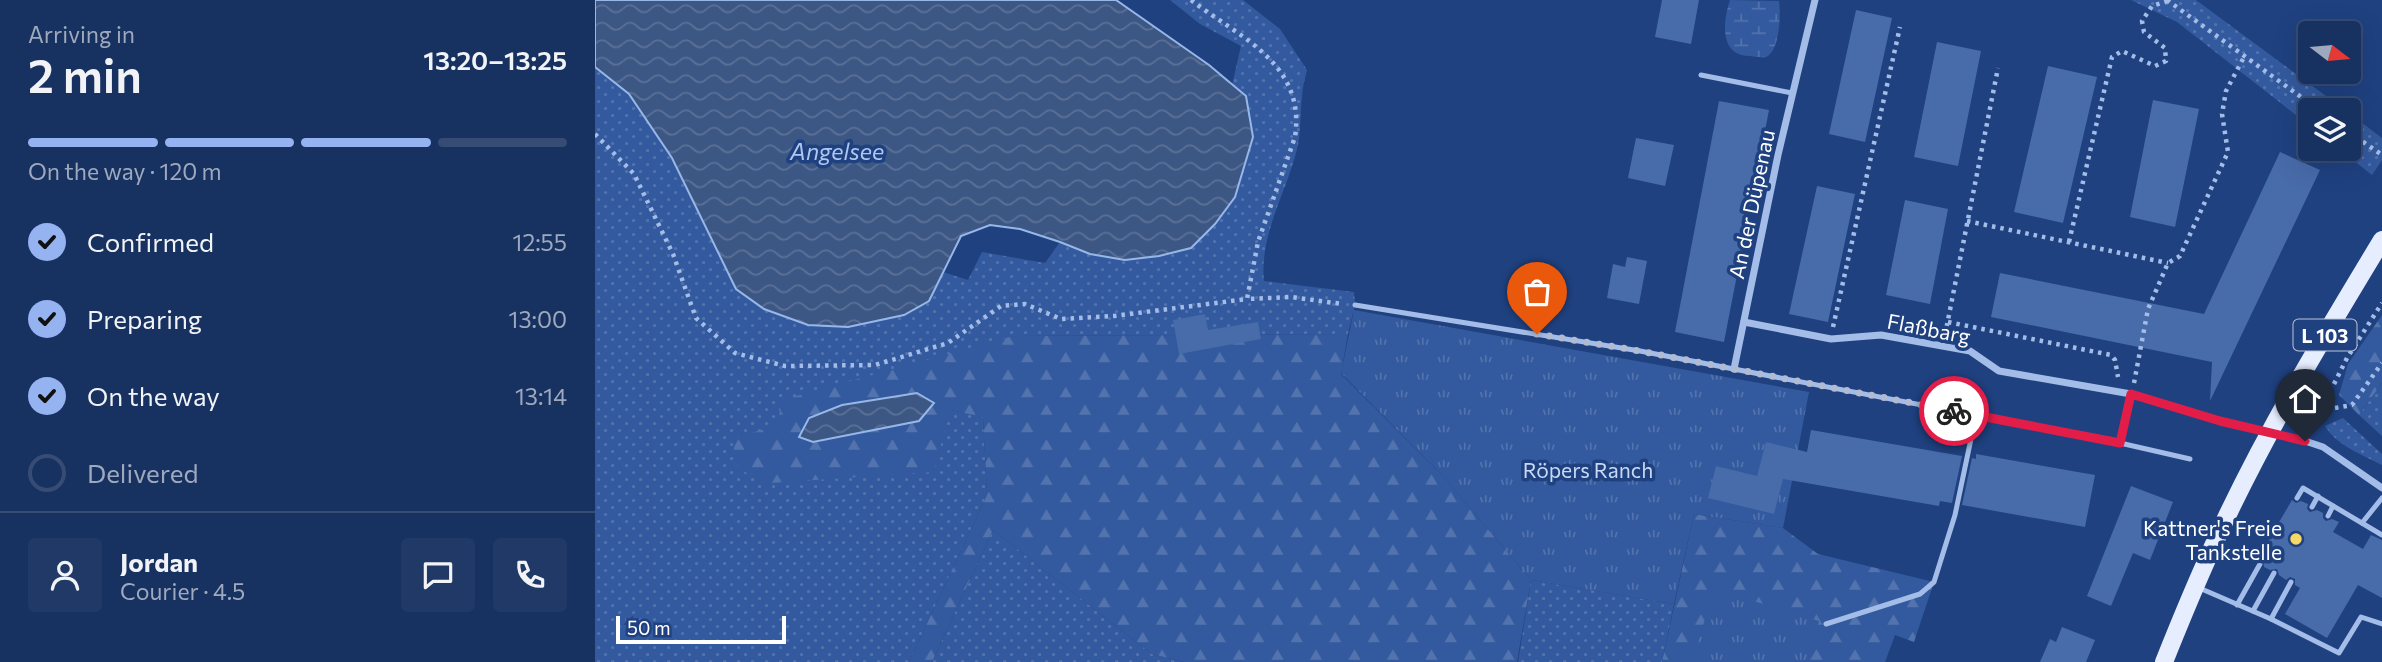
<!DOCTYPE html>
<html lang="en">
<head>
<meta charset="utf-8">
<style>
  :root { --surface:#173160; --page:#203966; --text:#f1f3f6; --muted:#9ea9bd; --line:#364c75; --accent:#95b2f1 }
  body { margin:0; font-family:Commissioner,sans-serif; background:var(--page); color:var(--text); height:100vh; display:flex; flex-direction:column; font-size:26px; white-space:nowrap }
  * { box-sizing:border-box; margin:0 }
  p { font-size:23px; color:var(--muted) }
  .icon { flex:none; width:38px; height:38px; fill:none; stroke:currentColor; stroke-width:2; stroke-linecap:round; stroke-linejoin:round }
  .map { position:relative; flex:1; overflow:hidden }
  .details { display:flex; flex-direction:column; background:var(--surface); width:595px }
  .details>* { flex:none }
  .needle { width:46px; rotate:106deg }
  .buttons { position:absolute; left:1703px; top:21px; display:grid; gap:14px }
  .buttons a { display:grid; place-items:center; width:63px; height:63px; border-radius:7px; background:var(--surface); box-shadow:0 7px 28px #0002,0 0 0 2px var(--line); font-size:35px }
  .scale { position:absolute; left:21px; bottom:18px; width:170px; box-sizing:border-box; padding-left:7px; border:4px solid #fff; border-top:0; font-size:19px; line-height:24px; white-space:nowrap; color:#fff; -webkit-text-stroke:5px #1f4180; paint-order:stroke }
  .pin { position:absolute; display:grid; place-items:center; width:60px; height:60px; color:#fff; margin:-72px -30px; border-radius:50% 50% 50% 0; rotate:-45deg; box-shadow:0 0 7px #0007 }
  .pin .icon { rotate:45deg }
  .courier { position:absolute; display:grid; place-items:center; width:70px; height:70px; margin:-35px; border:5px solid #e11d48; border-radius:50%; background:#fff; color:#222; box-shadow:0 2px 9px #0007 }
  .head em { font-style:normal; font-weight:600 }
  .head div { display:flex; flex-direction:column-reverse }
  .head { display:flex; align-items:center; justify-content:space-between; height:119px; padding:0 28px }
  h1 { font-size:46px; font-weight:600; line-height:52px }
  .bar { display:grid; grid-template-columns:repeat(4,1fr); gap:10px 7px; align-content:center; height:84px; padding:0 28px }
  .bar i { height:9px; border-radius:5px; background:var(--line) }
  .bar .active { background:var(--accent) }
  .bar p { grid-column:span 4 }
  .line { display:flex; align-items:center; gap:18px; padding:0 28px; border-top:2px solid var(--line) }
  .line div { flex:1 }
  .round { display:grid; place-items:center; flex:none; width:74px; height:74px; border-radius:7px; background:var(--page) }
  ol { padding:0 28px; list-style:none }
  li { display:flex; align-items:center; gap:21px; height:77px }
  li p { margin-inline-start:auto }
  li .icon { padding:7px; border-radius:50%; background:var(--accent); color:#111; stroke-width:4 }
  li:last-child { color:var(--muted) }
  li i { width:38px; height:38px; border:4px solid var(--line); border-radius:50% }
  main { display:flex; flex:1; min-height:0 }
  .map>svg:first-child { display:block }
  .grass { fill:url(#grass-dots) }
  .forest { fill:url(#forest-firs) }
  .wetland { fill:url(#wetland-marsh) }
  .park { fill:url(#park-tufts) }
  .water { fill:url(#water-waves); stroke:#97b7e9; stroke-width:2 }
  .building { fill:#486ba9 }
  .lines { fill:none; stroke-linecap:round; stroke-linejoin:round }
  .path { stroke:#a4bde8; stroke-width:4.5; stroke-dasharray:3.5 5; stroke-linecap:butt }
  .lane { stroke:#a4bde8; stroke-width:5 }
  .street { stroke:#a4bde8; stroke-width:7 }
  .primary { stroke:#e6edfe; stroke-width:18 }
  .done { stroke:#b1bcd3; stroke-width:7; stroke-dasharray:0 12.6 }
  .route { stroke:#e11d48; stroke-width:9 }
  .poi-dot { fill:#f6d864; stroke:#1f4180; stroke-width:2.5 }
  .labels { text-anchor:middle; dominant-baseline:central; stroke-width:7; stroke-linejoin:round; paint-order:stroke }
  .shield { fill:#1f4180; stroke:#bcc6d9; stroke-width:2 }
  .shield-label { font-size:19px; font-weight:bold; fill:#fff }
  .street-label { font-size:21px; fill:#fff; stroke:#1f4180 }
  .park-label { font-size:21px; fill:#c8d9f6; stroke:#1f4180 }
  .poi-label { font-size:21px; fill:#fff; stroke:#1f4180; text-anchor:end }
  .water-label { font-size:23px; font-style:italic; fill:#afc7f0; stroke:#1f4180 }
</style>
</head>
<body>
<main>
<section class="details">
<div class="head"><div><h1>2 min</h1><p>Arriving in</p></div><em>13:20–13:25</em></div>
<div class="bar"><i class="active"></i><i class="active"></i><i class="active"></i><i></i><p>On the way · 120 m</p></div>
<ol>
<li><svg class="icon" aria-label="check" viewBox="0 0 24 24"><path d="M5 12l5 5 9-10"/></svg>Confirmed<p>12:55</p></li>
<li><svg class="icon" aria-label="check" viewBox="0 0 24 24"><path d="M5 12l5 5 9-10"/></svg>Preparing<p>13:00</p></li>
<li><svg class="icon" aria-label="check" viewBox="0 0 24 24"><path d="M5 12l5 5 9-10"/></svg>On the way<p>13:14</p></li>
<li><i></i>Delivered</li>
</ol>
<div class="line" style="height:126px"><a class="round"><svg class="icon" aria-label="person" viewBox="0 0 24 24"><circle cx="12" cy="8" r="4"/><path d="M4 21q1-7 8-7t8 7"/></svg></a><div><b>Jordan</b><p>Courier · 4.5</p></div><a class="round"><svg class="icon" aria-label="chat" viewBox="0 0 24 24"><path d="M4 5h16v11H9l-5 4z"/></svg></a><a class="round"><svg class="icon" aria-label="phone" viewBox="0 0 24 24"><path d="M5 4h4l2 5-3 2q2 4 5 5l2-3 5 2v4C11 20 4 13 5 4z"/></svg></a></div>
</section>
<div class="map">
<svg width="1787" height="662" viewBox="0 0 1787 662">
  <defs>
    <pattern id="grass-dots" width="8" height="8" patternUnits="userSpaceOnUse" patternTransform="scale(1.75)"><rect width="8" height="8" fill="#335a9e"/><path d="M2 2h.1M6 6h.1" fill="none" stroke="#5273ad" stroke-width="1.8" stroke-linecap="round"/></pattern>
    <pattern id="forest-firs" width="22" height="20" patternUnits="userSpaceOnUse" patternTransform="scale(1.75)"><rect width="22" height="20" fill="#335a9e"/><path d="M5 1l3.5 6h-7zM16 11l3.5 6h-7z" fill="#5273ad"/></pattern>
    <pattern id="wetland-marsh" width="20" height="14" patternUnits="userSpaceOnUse" patternTransform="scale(1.75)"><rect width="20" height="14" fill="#335a9e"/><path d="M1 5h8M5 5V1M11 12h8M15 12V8" fill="none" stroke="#5273ad"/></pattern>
    <pattern id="park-tufts" width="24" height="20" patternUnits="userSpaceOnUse" patternTransform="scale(1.75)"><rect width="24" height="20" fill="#335a9e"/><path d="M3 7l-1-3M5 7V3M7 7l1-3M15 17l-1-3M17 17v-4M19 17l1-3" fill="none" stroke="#5273ad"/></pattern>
    <pattern id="water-waves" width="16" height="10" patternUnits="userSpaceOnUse" patternTransform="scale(1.75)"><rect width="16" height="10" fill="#3d5785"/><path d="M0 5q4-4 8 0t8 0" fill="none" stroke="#5a7097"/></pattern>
  </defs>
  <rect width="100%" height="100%" fill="#1f4180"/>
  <g class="grass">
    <path d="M575 0H648L685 29 712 70C710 79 707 88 707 97 705 113 706 129 703 145 693 190 664 234 669 281L759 292 760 305 753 334 418 336 355 410 388 416 392 495 314 662H0V67L34 94 77 157 141 289 169 309 213 325 309 315 334 301 348 272 373 280 387 252 450 263 465 242 495 254 651 96 637 85 646 46 605 24Z"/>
    <polygon points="1536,0 1601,0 1750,110 1715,110 1715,126 1582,22"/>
    <polygon points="1754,113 1787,138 1787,160 1777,175 1744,149 1754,149"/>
    <polygon points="1787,383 1787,436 1764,415"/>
    <path d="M1748 418 1787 454V465C1768 455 1742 446 1730 426Z"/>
    <polygon points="398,530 557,654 589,662 337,662"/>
    <polygon points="936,580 1079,604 1067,662 923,662"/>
  </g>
  <g class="forest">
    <polygon points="1787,315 1787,383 1764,415 1744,395 1753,364"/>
    <polygon points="753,334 746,374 847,475 936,580 922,662 589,662 557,654 398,530 337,662 314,662 392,495 388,417 355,410 339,472 175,483 143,469 137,438 182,426 187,400 418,336"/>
    <polygon points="1099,514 1188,528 1223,554 1339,582 1319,642 1300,635 1290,662 1067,662"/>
  </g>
  <path class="wetland" d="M1135 0 1184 1C1186 13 1185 52 1171 57 1166 58 1158 56 1154 56 1124 55 1128 21 1135 0Z"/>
  <g class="park">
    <polygon points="759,310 1214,392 1188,528 1099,514 1079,604 936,580 847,475 746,373"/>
    <polygon points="1119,589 1224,621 1212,662 1097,662"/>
  </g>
  <g class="water">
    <polygon points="0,0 521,0 614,65 651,96 658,137 640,197 620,224 596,248 564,256 530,260 495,254 465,242 425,229 395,225 366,236 334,301 309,315 253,327 213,325 169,309 141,289 77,158 34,94 0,67"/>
    <polygon points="322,393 339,403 324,421 218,442 204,437 214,418 247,405"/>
  </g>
  <g class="building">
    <polygon points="1067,0 1104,0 1096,44 1060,37"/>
    <polygon points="1261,10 1297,18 1270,142 1234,134"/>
    <polygon points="1342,42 1386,51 1363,166 1319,157"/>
    <polygon points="1453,66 1502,77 1468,223 1419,212"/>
    <polygon points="1558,100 1604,109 1580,227 1535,217"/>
    <polygon points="1124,101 1174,110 1129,342 1080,332"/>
    <polygon points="1041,138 1079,145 1070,186 1033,178"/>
    <polygon points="1685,152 1725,170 1615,401 1617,362 1396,317 1405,273 1609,314"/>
    <polygon points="1222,186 1260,194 1233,322 1194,314"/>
    <polygon points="1310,200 1353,209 1335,304 1291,295"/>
    <polygon points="1032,257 1052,261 1044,304 1012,298 1018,264 1030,267"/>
    <polygon points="610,314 613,330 663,322 666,339 584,354 578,320"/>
    <polygon points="1216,430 1367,456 1357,503 1345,501 1344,506 1188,479 1179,514 1113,498 1121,466 1162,476 1171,442 1212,452"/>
    <polygon points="1381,454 1500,475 1490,527 1367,505 1377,458 1381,459"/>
    <polygon points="1536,486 1578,502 1555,560 1538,553 1516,606 1492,596"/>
    <polygon points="1697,500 1701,503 1706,501 1713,504 1712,509 1715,512 1722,510 1728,513 1728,518 1731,521 1737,519 1744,522 1738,532 1768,549 1776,535 1787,540 1787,598 1763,585 1732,638 1690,614 1705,588 1700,585 1700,579 1695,577 1691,580 1684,575 1682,569 1675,570 1669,567 1668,560 1662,560"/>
    <polygon points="1467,627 1500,640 1491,662 1445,662 1455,639 1461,642"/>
  </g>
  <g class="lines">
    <g class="path">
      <path d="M596 0C645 38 711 63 700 137L663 242 652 299 696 297 747 304"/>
      <polyline points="1572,0 1724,110"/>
      <polyline points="1754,132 1787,155"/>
      <polyline points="0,134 39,174 78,254 101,318 140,353 190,366 280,365 353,343 406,306 430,304 466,319 519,316 652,299"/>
      <polyline points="1372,221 1573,263"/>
      <polyline points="1474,242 1517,57 1527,51 1560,66 1571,61 1570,48 1549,32 1547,21 1557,6 1573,1"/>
      <polyline points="1353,322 1516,355 1520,360 1523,377"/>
      <polyline points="1238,327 1305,27"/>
      <polyline points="1350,335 1403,68"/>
      <polyline points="1539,383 1553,309 1573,263 1585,256 1633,152 1627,114 1631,91 1649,57"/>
      <polyline points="1739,384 1752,358 1787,303"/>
      <polyline points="1740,408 1757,405 1787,363"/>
    </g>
    <g class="lane">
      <polyline points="1106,75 1197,93"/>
      <polyline points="760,305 1045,351 1525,443 1595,459"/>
      <polyline points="1525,443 1536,394"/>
      <polyline points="1702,498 1708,488 1787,535"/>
      <polyline points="1717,507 1723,496"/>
      <polyline points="1733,516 1738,506"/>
      <polyline points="1767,523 1787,498"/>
      <polyline points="1602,587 1676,619 1744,653 1766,617 1787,624"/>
      <polyline points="1642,605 1665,564"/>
      <polyline points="1658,611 1679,573"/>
      <polyline points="1676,619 1696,582"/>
      <polyline points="1231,624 1325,594 1339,582 1360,515 1381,415"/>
    </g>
    <g class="street">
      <polyline points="1149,322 1236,339 1286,335 1375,351 1404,371 1536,394 1625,421 1710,441 1728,447 1787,488"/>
      <polyline points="1139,369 1183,155 1220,0"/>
    </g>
    <path class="primary" d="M1569 662C1585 622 1601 583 1619 544 1667 438 1727 339 1787 240"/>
  </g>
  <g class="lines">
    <polyline class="done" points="942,334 1045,351 1359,411"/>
    <polyline class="route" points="1359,411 1525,443 1536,394 1625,421 1710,441"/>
  </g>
  <circle class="poi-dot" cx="1701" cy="539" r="7"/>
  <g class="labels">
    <rect class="shield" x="1698.5" y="319.5" width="63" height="31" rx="5"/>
    <g class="shield-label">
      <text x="1730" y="335">L 103</text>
    </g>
    <g class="street-label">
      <text transform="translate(1156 204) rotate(-78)">An der Düpenau</text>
      <text transform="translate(1334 328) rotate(11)">Flaßbarg</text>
    </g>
    <g class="park-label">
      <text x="993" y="469">Röpers Ranch</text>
    </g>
    <g class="poi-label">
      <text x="1687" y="527">Kattner's Freie<tspan x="1687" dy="24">Tankstelle</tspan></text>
    </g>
    <g class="water-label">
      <text x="242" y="151">Angelsee</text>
    </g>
  </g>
</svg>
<div class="buttons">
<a><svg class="needle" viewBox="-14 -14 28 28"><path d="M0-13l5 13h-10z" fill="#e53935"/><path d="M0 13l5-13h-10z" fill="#9ea9bd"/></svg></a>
<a><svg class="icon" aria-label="layers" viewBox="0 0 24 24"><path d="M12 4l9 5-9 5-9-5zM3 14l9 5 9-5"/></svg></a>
</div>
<div class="scale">50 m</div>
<div class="pin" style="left:942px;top:334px;background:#ea580c"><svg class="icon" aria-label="bag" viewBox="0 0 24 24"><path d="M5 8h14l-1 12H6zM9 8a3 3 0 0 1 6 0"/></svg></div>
<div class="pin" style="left:1710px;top:441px;background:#1f2937"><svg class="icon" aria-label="home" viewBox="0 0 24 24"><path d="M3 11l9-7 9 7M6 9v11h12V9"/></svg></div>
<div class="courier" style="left:1359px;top:411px"><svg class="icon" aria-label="bike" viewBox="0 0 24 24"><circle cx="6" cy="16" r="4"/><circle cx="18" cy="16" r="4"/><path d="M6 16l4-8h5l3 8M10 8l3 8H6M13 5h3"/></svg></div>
</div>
</main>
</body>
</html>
